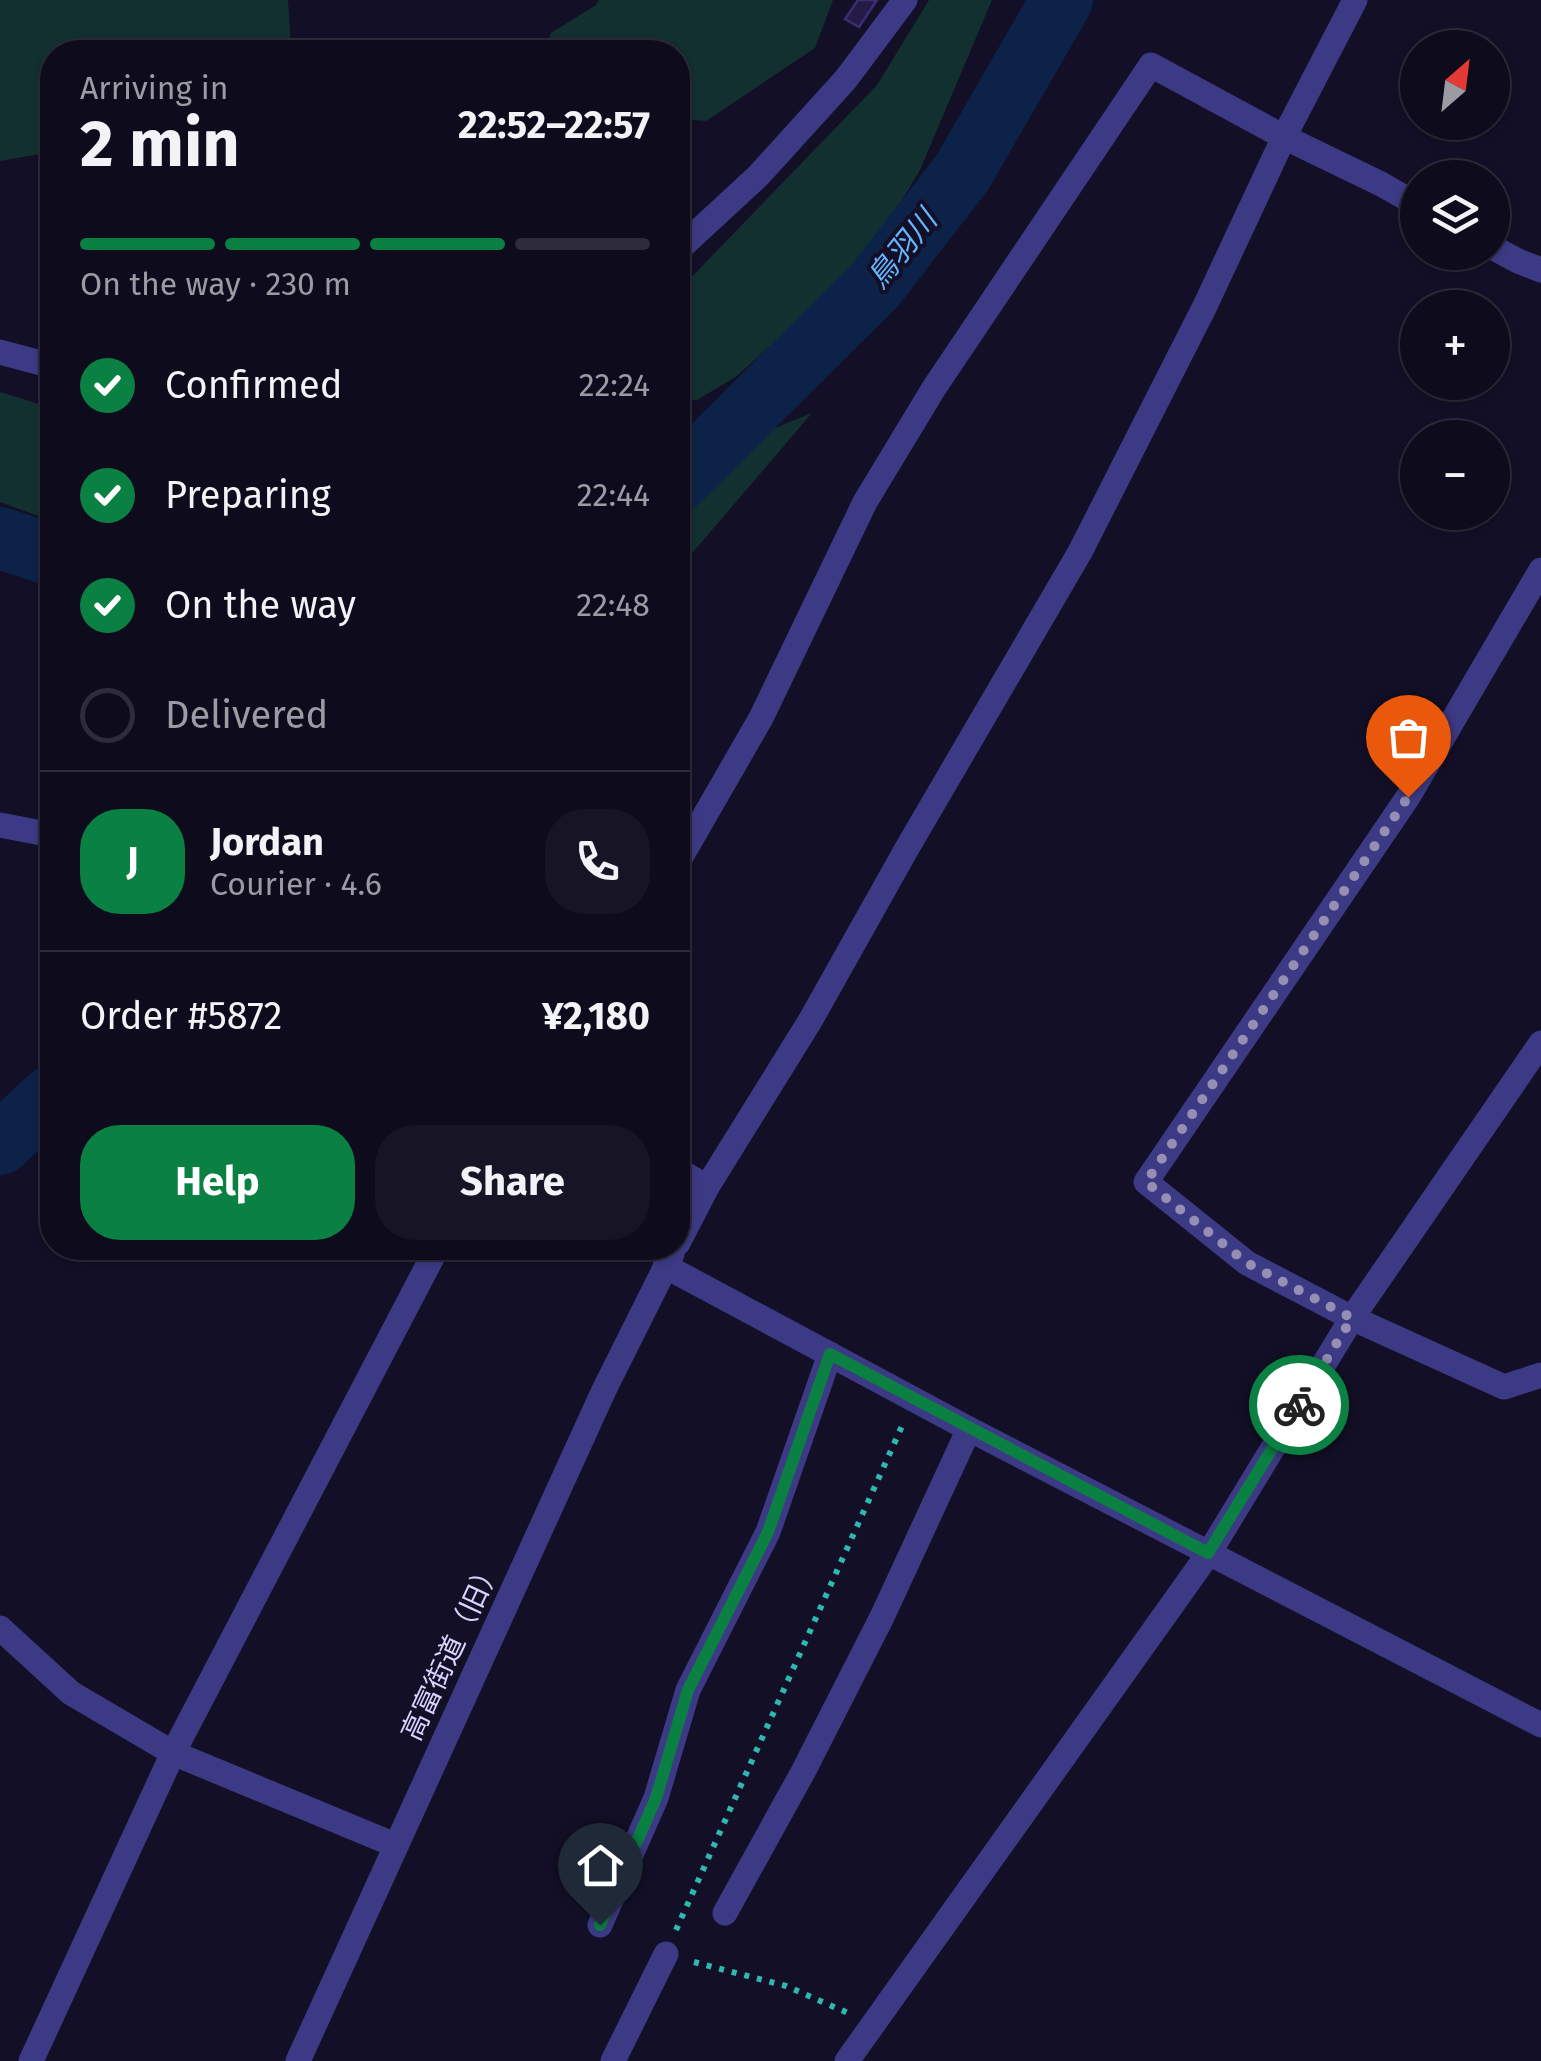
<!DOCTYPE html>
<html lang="en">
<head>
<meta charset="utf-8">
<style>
  :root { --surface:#0e0b1c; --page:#171425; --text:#f1f3f6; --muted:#9b9ba3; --line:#2e2b3b; --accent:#0b8043 }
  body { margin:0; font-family:"Fira Sans","Noto Sans JP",sans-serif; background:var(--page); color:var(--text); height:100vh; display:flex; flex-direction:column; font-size:38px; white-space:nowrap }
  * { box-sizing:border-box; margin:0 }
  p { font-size:32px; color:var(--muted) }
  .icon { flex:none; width:55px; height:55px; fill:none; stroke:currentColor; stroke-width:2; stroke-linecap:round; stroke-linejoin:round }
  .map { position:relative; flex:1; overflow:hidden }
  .drawer { position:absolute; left:40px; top:40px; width:650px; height:1220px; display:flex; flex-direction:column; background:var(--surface); border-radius:40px; box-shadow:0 2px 8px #0004,0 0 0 2px var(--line) }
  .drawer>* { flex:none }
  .needle { width:65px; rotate:28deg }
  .tools { position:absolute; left:1400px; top:30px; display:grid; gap:20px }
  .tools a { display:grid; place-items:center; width:110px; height:110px; border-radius:50%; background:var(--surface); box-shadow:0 2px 8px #0004,0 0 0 2px var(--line); font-size:50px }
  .pin { position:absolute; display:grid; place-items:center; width:85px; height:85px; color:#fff; margin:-102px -42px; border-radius:50% 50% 50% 0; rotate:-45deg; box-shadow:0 0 10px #0007 }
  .pin .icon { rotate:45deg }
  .courier { position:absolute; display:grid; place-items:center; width:100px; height:100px; margin:-50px; border:8px solid #0b8043; border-radius:50%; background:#fff; color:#222; box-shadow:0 2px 12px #0007 }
  .overview em { font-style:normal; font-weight:700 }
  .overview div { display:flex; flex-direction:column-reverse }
  .overview { display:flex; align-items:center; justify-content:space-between; height:170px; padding:0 40px }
  h1 { font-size:65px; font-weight:700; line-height:75px }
  .bar { display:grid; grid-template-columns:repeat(4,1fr); gap:15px 10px; align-content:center; height:120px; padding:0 40px }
  .bar i { height:12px; border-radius:8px; background:var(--line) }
  .bar .selected { background:var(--accent) }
  .bar p { grid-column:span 4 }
  .line { display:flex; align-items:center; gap:25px; padding:0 40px; border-top:2px solid var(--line) }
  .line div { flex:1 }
  .round { display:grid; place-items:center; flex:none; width:105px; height:105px; border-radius:40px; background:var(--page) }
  ol { padding:0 40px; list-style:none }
  li { display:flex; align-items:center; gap:30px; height:110px }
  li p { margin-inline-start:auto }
  li .icon { padding:10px; border-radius:50%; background:var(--accent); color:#fff; stroke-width:4 }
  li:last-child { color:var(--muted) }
  li i { width:55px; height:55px; border:5px solid var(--line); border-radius:50% }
  .action { display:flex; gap:20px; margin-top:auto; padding:20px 40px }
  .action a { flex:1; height:115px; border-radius:40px; background:var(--accent); color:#fff; font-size:40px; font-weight:700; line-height:115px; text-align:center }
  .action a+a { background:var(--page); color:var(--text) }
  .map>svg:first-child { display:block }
  .green { fill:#12302f }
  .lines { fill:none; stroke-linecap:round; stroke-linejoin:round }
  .river { stroke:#0c2248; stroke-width:62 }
  .building { fill:#241b47; stroke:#3b2d73; stroke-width:2.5 }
  .path { stroke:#2fb8b0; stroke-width:6; stroke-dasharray:5 8; stroke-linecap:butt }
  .street { stroke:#3d3a85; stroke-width:25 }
  .done { stroke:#948fb3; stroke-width:10; stroke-dasharray:0 18 }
  .route { stroke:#0b8043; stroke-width:12 }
  .labels { text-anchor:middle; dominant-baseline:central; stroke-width:8; stroke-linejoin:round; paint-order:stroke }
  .street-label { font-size:28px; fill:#d9d4ff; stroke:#130f26 }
  .water-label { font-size:30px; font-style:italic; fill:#62b6ff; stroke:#130f26 }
</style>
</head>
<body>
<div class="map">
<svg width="1541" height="2061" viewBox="0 0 1541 2061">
  <rect width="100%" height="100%" fill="#130f26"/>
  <g class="green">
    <polygon points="0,0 288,0 291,47 285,52 52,52 52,152 0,161"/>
    <polygon points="599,0 833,0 815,48 706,121 678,119 678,52 543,52 551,33 596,5"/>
    <polygon points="929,0 992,0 920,170 869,256 737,376 697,400 678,400 678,291 877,85"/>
    <polygon points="0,392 52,408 52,521 0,502"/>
    <polygon points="812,413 694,551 678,565 678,520 760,434"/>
  </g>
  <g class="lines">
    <g class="river">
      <polyline points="678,481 876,284 962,173 1062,0"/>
      <polyline points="0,538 52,555"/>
      <polyline points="0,1144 52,1096"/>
    </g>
  </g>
  <polygon class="building" points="858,0 877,0 859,27 845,19"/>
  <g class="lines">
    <g class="path">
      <polyline points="676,1930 902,1426"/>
      <polyline points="694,1962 786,1986 848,2013"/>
    </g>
    <g class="street">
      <polyline points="1492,247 1518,261 1541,270"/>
      <polyline points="678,250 758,176 846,79 905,0"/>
      <polyline points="0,352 52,366"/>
      <polyline points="1541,570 1408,797 1146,1182 1247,1263 1352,1318 1504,1387 1541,1375"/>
      <polyline points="0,825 52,835"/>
      <polyline points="678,862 761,718 865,502 934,388 1151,65 1284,137 1381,184 1418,205"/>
      <polyline points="678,1170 707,1187"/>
      <polyline points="678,1243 707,1187 810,1021 906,850 1080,552 1205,306 1284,137 1355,0"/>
      <polyline points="665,1266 969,1429 1541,1725"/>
      <polyline points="0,1628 71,1693 173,1753 395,1845"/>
      <polyline points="725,1913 803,1772 882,1617 969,1429"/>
      <polyline points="600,1925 656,1798 688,1690 768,1532 830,1354"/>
      <polyline points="31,2061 173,1753 437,1248"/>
      <polyline points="298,2061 604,1390 672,1254"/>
      <polyline points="613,2061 666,1954"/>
      <polyline points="847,2061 1209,1553 1352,1318 1541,1043"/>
    </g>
  </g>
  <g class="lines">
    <polyline class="done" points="1299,1405 1352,1318 1247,1263 1146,1182 1408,797"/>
    <polyline class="route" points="600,1925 656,1798 688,1690 768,1532 830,1354 1208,1553 1299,1405"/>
  </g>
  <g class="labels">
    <g class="street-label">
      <text transform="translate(451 1650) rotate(-65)">高富街道（旧）</text>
    </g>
    <g class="water-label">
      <text transform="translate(902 249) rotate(-51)">鳥羽川</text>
    </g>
  </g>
</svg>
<div class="tools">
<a><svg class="needle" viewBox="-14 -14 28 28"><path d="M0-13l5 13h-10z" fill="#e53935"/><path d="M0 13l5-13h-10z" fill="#9b9ba3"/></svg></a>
<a><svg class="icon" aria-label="layers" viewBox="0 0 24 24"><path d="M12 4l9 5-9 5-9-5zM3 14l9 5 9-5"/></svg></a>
<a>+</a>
<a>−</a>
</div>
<div class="pin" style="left:1408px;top:797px;background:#ea580c"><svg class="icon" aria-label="bag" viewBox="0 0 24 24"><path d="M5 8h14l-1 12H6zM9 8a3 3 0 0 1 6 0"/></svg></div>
<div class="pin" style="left:600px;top:1925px;background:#1f2937"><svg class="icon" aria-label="home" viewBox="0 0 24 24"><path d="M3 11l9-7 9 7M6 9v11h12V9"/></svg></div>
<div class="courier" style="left:1299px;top:1405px"><svg class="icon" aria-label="bike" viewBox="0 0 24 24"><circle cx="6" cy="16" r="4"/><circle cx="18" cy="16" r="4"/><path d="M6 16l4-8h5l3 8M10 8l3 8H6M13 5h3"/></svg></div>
<section class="drawer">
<div class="overview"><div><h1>2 min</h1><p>Arriving in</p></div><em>22:52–22:57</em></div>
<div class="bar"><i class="selected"></i><i class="selected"></i><i class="selected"></i><i></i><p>On the way · 230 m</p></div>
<ol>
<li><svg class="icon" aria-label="check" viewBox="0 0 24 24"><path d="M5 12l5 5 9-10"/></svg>Confirmed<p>22:24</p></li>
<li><svg class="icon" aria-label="check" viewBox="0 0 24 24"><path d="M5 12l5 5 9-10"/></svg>Preparing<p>22:44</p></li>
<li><svg class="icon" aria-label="check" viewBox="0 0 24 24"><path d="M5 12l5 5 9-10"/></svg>On the way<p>22:48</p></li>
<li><i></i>Delivered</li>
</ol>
<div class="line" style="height:180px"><b class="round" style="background:var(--accent);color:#fff">J</b><div><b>Jordan</b><p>Courier · 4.6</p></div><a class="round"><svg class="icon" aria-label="phone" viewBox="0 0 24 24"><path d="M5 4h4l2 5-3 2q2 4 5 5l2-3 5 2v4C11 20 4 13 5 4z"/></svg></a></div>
<div class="line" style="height:130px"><div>Order #5872</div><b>¥2,180</b></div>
<div class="action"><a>Help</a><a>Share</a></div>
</section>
</div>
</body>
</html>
